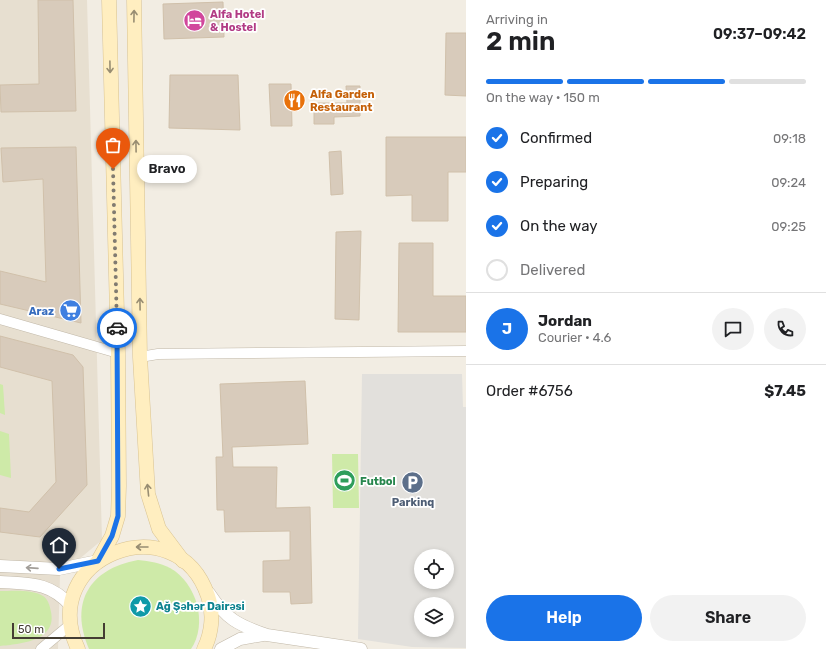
<!DOCTYPE html>
<html lang="en">
<head>
<meta charset="utf-8">
<style>
  :root { --surface:#fff; --page:#f2f2f2; --text:#202124; --muted:#757577; --line:#e0e0e0; --accent:#1a73e8 }
  body { margin:0; font-family:Rubik,sans-serif; background:var(--page); color:var(--text); height:100vh; display:flex; flex-direction:column; font-size:15px; white-space:nowrap }
  * { box-sizing:border-box; margin:0 }
  p { font-size:13px; color:var(--muted) }
  .icon { flex:none; width:22px; height:22px; fill:none; stroke:currentColor; stroke-width:2; stroke-linecap:round; stroke-linejoin:round }
  .map { position:relative; flex:1; overflow:hidden }
  .drawer { display:flex; flex-direction:column; background:var(--surface); width:360px }
  .drawer>* { flex:none }
  .tools { position:absolute; left:414px; top:549px; display:grid; gap:8px }
  .tools a { display:grid; place-items:center; width:40px; height:40px; border-radius:50%; background:var(--surface); box-shadow:0 2px 6px #0003; font-size:20px }
  .scale { position:absolute; left:12px; bottom:10px; width:93px; box-sizing:border-box; padding-left:4px; border:2px solid #443d33; border-top:0; font-size:11px; line-height:14px; white-space:nowrap; color:#443d33; -webkit-text-stroke:3px #fff; paint-order:stroke }
  .pin { position:absolute; display:grid; place-items:center; width:34px; height:34px; color:#fff; margin:-41px -17px; border-radius:50% 50% 50% 0; rotate:-45deg; box-shadow:0 0 4px #0007 }
  .pin .icon { rotate:45deg }
  .courier { position:absolute; display:grid; place-items:center; width:40px; height:40px; margin:-20px; border:3px solid #1a73e8; border-radius:50%; background:#fff; color:#222; box-shadow:0 1px 5px #0007 }
  .bubble { position:absolute; height:28px; border-radius:14px; background:var(--surface); box-shadow:0 2px 6px #0003; font-size:13px; font-weight:600; line-height:28px; text-align:center }
  .head em { font-style:normal; font-weight:600 }
  .head div { display:flex; flex-direction:column-reverse }
  .head { display:flex; align-items:center; justify-content:space-between; height:68px; padding:0 20px }
  h1 { font-size:26px; font-weight:600; line-height:30px }
  .bar { display:grid; grid-template-columns:repeat(4,1fr); gap:6px 4px; align-content:center; height:48px; padding:0 20px }
  .bar i { height:5px; border-radius:3px; background:var(--line) }
  .bar .on { background:var(--accent) }
  .bar p { grid-column:span 4 }
  .line { display:flex; align-items:center; gap:10px; padding:0 20px; border-top:1px solid var(--line) }
  .line div { flex:1 }
  .round { display:grid; place-items:center; flex:none; width:42px; height:42px; border-radius:21px; background:var(--page) }
  ol { padding:0 20px; list-style:none }
  li { display:flex; align-items:center; gap:12px; height:44px }
  li p { margin-inline-start:auto }
  li .icon { padding:4px; border-radius:50%; background:var(--accent); color:#fff; stroke-width:4 }
  li:last-child { color:var(--muted) }
  li i { width:22px; height:22px; border:2px solid var(--line); border-radius:50% }
  .button { display:flex; gap:8px; margin-top:auto; padding:8px 20px }
  .button a { flex:1; height:46px; border-radius:24px; background:var(--accent); color:#fff; font-size:16px; font-weight:600; line-height:46px; text-align:center }
  .button a+a { background:var(--page); color:var(--text) }
  main { display:flex; flex:1; min-height:0 }
  .map>svg:first-child { display:block }
  .residential { fill:#e7dfd0 }
  .green { fill:#ceeaa8 }
  .parking { fill:#e2e0dc; fill-rule:evenodd }
  .building { fill:#d8cbbb; stroke:#d0c0aa }
  .lines { fill:none; stroke-linecap:round; stroke-linejoin:round }
  .minor-casing { stroke:#c1b8a8; stroke-width:11 }
  .tertiary-casing { stroke:#c1b8a8; stroke-width:13 }
  .secondary-casing { stroke:#d9c391; stroke-width:15 }
  .minor { stroke:#fff; stroke-width:10 }
  .tertiary { stroke:#fff; stroke-width:12 }
  .secondary { stroke:#ffeec0; stroke-width:14 }
  .oneway { stroke:#988d72 }
  .oneway2 { stroke:#a29e99 }
  .done { stroke:#817b71; stroke-width:4; stroke-dasharray:0 7.2 }
  .route { stroke:#1a73e8; stroke-width:5 }
  .labels { text-anchor:middle; dominant-baseline:central; stroke-width:3.5; stroke-linejoin:round; paint-order:stroke }
  .hotel-label { font-size:11px; font-weight:bold; fill:#b23c85; stroke:#fff; text-anchor:start }
  .food-label { font-size:11px; font-weight:bold; fill:#c56008; stroke:#fff; text-anchor:start }
  .shop-label { font-size:11px; font-weight:bold; fill:#366cbe; stroke:#fff; text-anchor:end }
  .leisure-label { font-size:11px; font-weight:bold; fill:#27864d; stroke:#fff; text-anchor:start }
  .service-label { font-size:11px; font-weight:bold; fill:#4e5e75; stroke:#fff }
  .culture-label { font-size:11px; font-weight:bold; fill:#0d838f; stroke:#fff; text-anchor:start }
</style>
</head>
<body>
<main>
<div class="map">
<svg width="466" height="649" viewBox="0 0 466 649">
  <rect width="100%" height="100%" fill="#f2ede3"/>
  <polygon class="residential" points="0,0 87,0 102,540 60,575 58,649 0,649"/>
  <g class="green">
    <polygon points="0,384 3,385 5,415 0,413"/>
    <polygon points="0,431 9,434 11,478 0,475"/>
    <polygon points="332,454 358,454 359,508 333,508"/>
    <path d="M138 560C150 561 160 563 170 568 197 583 208 624 191 649H89C69 603 89 569 138 560Z"/>
    <path d="M0 591C13 591 32 589 43 596 48 599 50 606 51 612 57 641 20 644 0 646Z"/>
  </g>
  <path class="parking" d="M362 374H462L463 407H466V648L412 647 358 639ZM421 556H447V582H421ZM421 604H447V630H421Z"/>
  <g class="building">
    <polygon points="38,0 73,0 76,111 1,112 0,85 39,84"/>
    <polygon points="223,2 224,37 164,39 163,4"/>
    <polygon points="446,33 466,33 466,96 445,95"/>
    <polygon points="170,75 238,75 240,130 169,128"/>
    <polygon points="269,84 291,84 292,126 271,126"/>
    <polygon points="346,86 360,86 360,116 334,117 334,124 314,124 314,103 347,103"/>
    <polygon points="386,137 466,137 466,172 448,172 448,221 412,221 412,195 386,196"/>
    <polygon points="76,147 81,323 0,304 0,271 46,282 43,179 3,182 1,148"/>
    <polygon points="341,151 343,194 331,195 329,152"/>
    <polygon points="361,231 359,320 335,319 336,232"/>
    <polygon points="399,243 433,243 433,296 466,296 466,332 398,332"/>
    <polygon points="0,336 73,355 83,367 87,485 40,537 0,532 0,508 29,512 56,482 52,381 0,367"/>
    <polygon points="305,381 308,444 232,447 233,467 277,467 276,508 310,507 312,603 291,604 290,592 263,592 263,561 290,560 290,531 225,532 224,510 217,510 216,457 223,457 220,384"/>
  </g>
  <g class="lines">
    <defs>
      <g id="minor">
        <polyline points="0,319 118,353"/>
        <polyline points="140,357 158,354 466,351"/>
        <polyline points="41,649 71,624"/>
      </g>
      <g id="tertiary">
        <polyline points="0,566 59,569 98,561"/>
        <path d="M0 582C30 584 50 582 71 606"/>
        <path d="M209 593C226 619 238 625 267 635L361 649"/>
        <polyline points="221,649 240,639 263,635"/>
      </g>
      <g id="secondary">
        <polyline points="134,0 140,357 148,494 159,529 183,561"/>
        <polyline points="98,561 112,536 118,516 119,486 118,353 109,0"/>
        <path d="M78 649C35 557 176 502 208 596 214 613 212 633 204 649"/>
      </g>
    </defs>
    <use href="#minor" class="minor-casing"/>
    <use href="#tertiary" class="tertiary-casing"/>
    <use href="#secondary" class="secondary-casing"/>
    <use href="#minor" class="minor"/>
    <use href="#tertiary" class="tertiary"/>
    <use href="#secondary" class="secondary"/>
  </g>
  <defs><path id="oneway-shaft" d="M-6 0H5M1.5-3L5.5 0L1.5 3" fill="none" stroke-width="1.6" stroke-linecap="round" stroke-linejoin="round"/></defs>
  <g class="oneway">
    <use href="#oneway-shaft" transform="translate(134 16) rotate(-89)"/>
    <use href="#oneway-shaft" transform="translate(110 67) rotate(89)"/>
    <use href="#oneway-shaft" transform="translate(136 146) rotate(-91)"/>
    <use href="#oneway-shaft" transform="translate(140 304) rotate(-91)"/>
    <use href="#oneway-shaft" transform="translate(148 490) rotate(-96)"/>
    <use href="#oneway-shaft" transform="translate(142 547) rotate(-180)"/>
  </g>
  <use class="oneway2" href="#oneway-shaft" transform="translate(32 568) rotate(-176)"/>
  <g class="lines">
    <polyline class="done" points="113,169 117,328"/>
    <polyline class="route" points="59,569 98,561 112,536 118,516 117,328"/>
  </g>
  <defs>
    <symbol id="hotel-disc" viewBox="-11 -11 22 22"><circle r="9.5" fill="#d1479c" stroke="#fff"/><path d="M-6-4.5h1.5V1H6V5H4.5V3h-9V5H-6ZM-4 0a1.8 1.8 0 1 1 3.6 0ZM.5 0V-2.5h3Q6-2.5 6 0Z" fill="#fff"/></symbol>
    <symbol id="restaurant-disc" viewBox="-11 -11 22 22"><circle r="9.5" fill="#e8710a" stroke="#fff"/><path d="M-5-6h1v4h1v-4h1v4h1v-4h1v5L-1.5 .5V6h-2V.5L-5-1ZM5-6V6H3V1.5H1.5Q1.5-4 5-6Z" fill="#fff"/></symbol>
    <symbol id="supermarket-disc" viewBox="-11 -11 22 22"><circle r="9.5" fill="#3f7fe0" stroke="#fff"/><path d="M-6-5.5h2.5l.6 2H6L4.5 2H-2.5L-4.4-4H-6ZM-1.5 3.2a1.3 1.3 0 1 0 .1 0ZM3 3.2a1.3 1.3 0 1 0 .1 0Z" fill="#fff"/></symbol>
    <symbol id="stadium-disc" viewBox="-11 -11 22 22"><circle r="9.5" fill="#2e9e5b" stroke="#fff"/><path d="M0-5a6.5 5 0 1 0 0 10a6.5 5 0 1 0 0-10ZM-3.5-1.8h7v3.6h-7Z" fill="#fff"/></symbol>
    <symbol id="parking-disc" viewBox="-11 -11 22 22"><circle r="9.5" fill="#5c6f8a" stroke="#fff"/><path d="M-3.5-5.5H1a3.5 3.5 0 0 1 0 7H-1V5.5H-3.5ZM-1-3.4V-.6H.8a1.4 1.4 0 0 0 0-2.8Z" fill="#fff"/></symbol>
    <symbol id="sight-disc" viewBox="-11 -11 22 22"><circle r="9.5" fill="#0f9aa8" stroke="#fff"/><path d="M0-6L1.8-2.2L6-1.7L2.9 1.2L3.7 5.4L0 3.3L-3.7 5.4L-2.9 1.2L-6-1.7L-1.8-2.2Z" fill="#fff"/></symbol>
  </defs>
  <g fill-rule="evenodd">
    <use href="#hotel-disc" x="182" y="8" width="25" height="25"/>
    <use href="#restaurant-disc" x="282" y="88" width="25" height="25"/>
    <use href="#supermarket-disc" x="58" y="298" width="25" height="25"/>
    <use href="#stadium-disc" x="332" y="468" width="25" height="25"/>
    <use href="#parking-disc" x="400" y="470" width="25" height="25"/>
    <use href="#sight-disc" x="128" y="594" width="25" height="25"/>
  </g>
  <g class="labels">
    <g class="hotel-label">
      <text x="210" y="14">Alfa Hotel<tspan x="210" dy="13">&amp; Hostel</tspan></text>
    </g>
    <g class="food-label">
      <text x="310" y="94">Alfa Garden<tspan x="310" dy="13">Restaurant</tspan></text>
    </g>
    <g class="shop-label">
      <text x="54" y="311">Araz</text>
    </g>
    <g class="leisure-label">
      <text x="360" y="481">Futbol</text>
    </g>
    <g class="service-label">
      <text x="413" y="502">Parkinq</text>
    </g>
    <g class="culture-label">
      <text x="156" y="606">Ağ Şəhər Dairəsi</text>
    </g>
  </g>
</svg>
<div class="tools">
<a><svg class="icon" aria-label="locate" viewBox="0 0 24 24"><circle cx="12" cy="12" r="6"/><path d="M12 2v4M12 18v4M2 12h4M18 12h4"/></svg></a>
<a><svg class="icon" aria-label="layers" viewBox="0 0 24 24"><path d="M12 4l9 5-9 5-9-5zM3 14l9 5 9-5"/></svg></a>
</div>
<div class="scale">50 m</div>
<div class="pin" style="left:113px;top:169px;background:#ea580c"><svg class="icon" aria-label="bag" viewBox="0 0 24 24"><path d="M5 8h14l-1 12H6zM9 8a3 3 0 0 1 6 0"/></svg></div>
<div class="pin" style="left:59px;top:569px;background:#1f2937"><svg class="icon" aria-label="home" viewBox="0 0 24 24"><path d="M3 11l9-7 9 7M6 9v11h12V9"/></svg></div>
<div class="courier" style="left:117px;top:328px"><svg class="icon" aria-label="car" viewBox="0 0 24 24"><path d="M5 17H2v-5l4-1 3-4h7l3 4 3 1v5h-3M9 17h6M6 11h13"/><circle cx="7" cy="17" r="2"/><circle cx="17" cy="17" r="2"/></svg></div>
<div class="bubble" style="left:137px;top:155px;width:60px">Bravo</div>
</div>
<section class="drawer">
<div class="head"><div><h1>2 min</h1><p>Arriving in</p></div><em>09:37–09:42</em></div>
<div class="bar"><i class="on"></i><i class="on"></i><i class="on"></i><i></i><p>On the way · 150 m</p></div>
<ol>
<li><svg class="icon" aria-label="check" viewBox="0 0 24 24"><path d="M5 12l5 5 9-10"/></svg>Confirmed<p>09:18</p></li>
<li><svg class="icon" aria-label="check" viewBox="0 0 24 24"><path d="M5 12l5 5 9-10"/></svg>Preparing<p>09:24</p></li>
<li><svg class="icon" aria-label="check" viewBox="0 0 24 24"><path d="M5 12l5 5 9-10"/></svg>On the way<p>09:25</p></li>
<li><i></i>Delivered</li>
</ol>
<div class="line" style="height:72px"><b class="round" style="background:var(--accent);color:#fff">J</b><div><b>Jordan</b><p>Courier · 4.6</p></div><a class="round"><svg class="icon" aria-label="chat" viewBox="0 0 24 24"><path d="M4 5h16v11H9l-5 4z"/></svg></a><a class="round"><svg class="icon" aria-label="phone" viewBox="0 0 24 24"><path d="M5 4h4l2 5-3 2q2 4 5 5l2-3 5 2v4C11 20 4 13 5 4z"/></svg></a></div>
<div class="line" style="height:52px"><div>Order #6756</div><b>$7.45</b></div>
<div class="button"><a>Help</a><a>Share</a></div>
</section>
</main>
</body>
</html>
